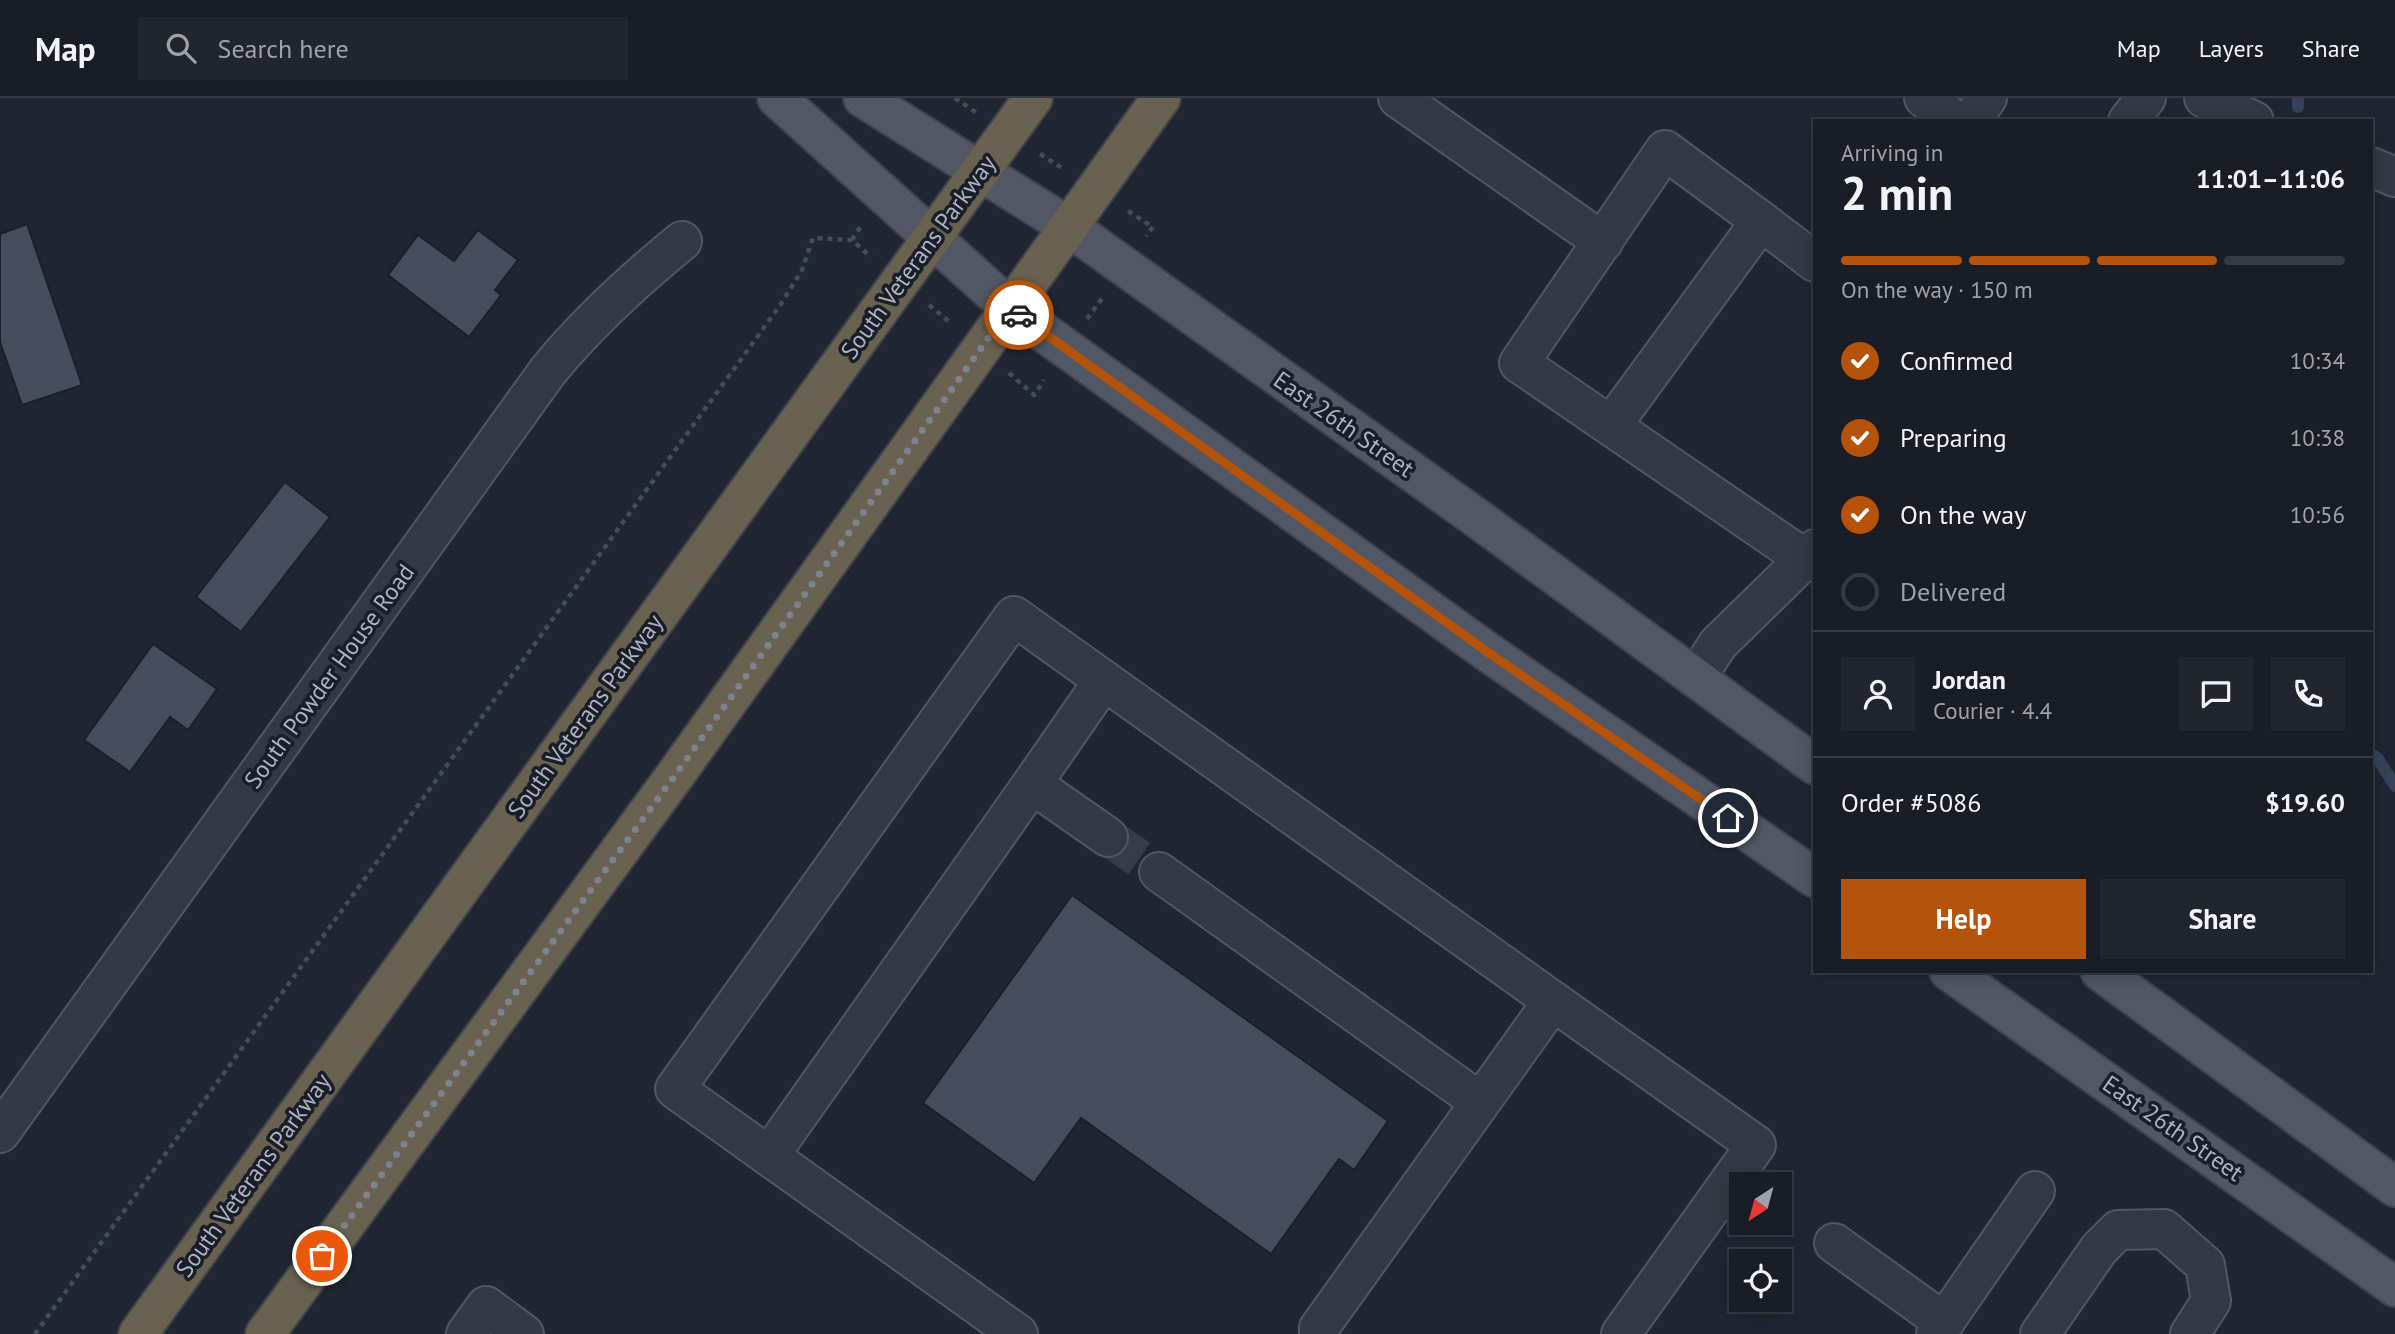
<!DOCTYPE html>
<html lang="en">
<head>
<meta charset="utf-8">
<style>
  :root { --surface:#181d26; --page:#21262e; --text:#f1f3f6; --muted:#9fa2a7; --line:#363b43; --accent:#b45309 }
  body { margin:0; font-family:"PT Sans",sans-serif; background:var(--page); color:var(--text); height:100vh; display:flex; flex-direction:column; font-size:26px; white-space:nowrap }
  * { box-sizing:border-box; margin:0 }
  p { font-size:23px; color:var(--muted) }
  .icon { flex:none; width:38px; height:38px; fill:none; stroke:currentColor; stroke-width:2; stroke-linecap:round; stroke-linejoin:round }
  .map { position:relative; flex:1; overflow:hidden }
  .sheet { position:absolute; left:1813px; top:21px; width:560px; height:854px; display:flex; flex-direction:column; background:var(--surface); border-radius:0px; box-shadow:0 4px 18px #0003,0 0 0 2px var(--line) }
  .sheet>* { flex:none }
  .needle { width:46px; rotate:216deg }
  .controls { position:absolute; left:1729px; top:1074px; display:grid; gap:14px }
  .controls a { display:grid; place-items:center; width:63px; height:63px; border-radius:0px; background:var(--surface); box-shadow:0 4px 18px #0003,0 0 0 2px var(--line); font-size:35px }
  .pin { position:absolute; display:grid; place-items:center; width:60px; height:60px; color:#fff; margin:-30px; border:4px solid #fff; border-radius:50%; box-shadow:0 2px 7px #0007 }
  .courier { position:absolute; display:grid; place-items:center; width:70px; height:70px; margin:-35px; border:5px solid #b45309; border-radius:50%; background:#fff; color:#222; box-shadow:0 2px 9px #0007 }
  .summary em { font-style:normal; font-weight:800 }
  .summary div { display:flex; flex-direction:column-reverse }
  .summary { display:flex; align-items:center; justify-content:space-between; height:119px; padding:0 28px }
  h1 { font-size:46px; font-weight:800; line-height:52px }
  .bar { display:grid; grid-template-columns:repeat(4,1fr); gap:10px 7px; align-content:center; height:84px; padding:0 28px }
  .bar i { height:9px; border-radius:5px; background:var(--line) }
  .bar .on { background:var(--accent) }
  .bar p { grid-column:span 4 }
  .line { display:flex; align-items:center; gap:18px; padding:0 28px; border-top:2px solid var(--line) }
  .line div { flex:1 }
  .round { display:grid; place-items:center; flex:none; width:74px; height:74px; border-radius:0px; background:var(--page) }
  ol { padding:0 28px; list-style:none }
  li { display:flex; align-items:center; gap:21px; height:77px }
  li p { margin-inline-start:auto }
  li .icon { padding:7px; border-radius:50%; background:var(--accent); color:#fff; stroke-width:4 }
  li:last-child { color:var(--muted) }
  li i { width:38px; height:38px; border:4px solid var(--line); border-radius:50% }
  .primary-button { display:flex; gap:14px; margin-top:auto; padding:14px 28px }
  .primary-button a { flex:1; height:80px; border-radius:0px; background:var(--accent); color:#fff; font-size:28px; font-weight:800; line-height:80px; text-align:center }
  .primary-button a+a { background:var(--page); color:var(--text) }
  header { display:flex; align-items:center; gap:42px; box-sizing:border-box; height:98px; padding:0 35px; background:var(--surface); border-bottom:2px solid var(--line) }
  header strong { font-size:33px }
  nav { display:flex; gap:38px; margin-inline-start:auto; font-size:24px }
  .search { width:490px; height:63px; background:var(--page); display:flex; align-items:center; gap:18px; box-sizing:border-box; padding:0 24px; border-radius:0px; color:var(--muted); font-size:26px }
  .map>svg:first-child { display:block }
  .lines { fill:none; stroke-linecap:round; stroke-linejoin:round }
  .stream { stroke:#36435b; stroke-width:12 }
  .building { fill:#464d5d; stroke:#1b202a; stroke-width:2 }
  .minor-tunnel { stroke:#353c48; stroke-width:38; stroke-dasharray:38 19; stroke-linecap:butt }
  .minor-casing { stroke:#515662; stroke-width:42 }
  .major-casing { stroke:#3d424d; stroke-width:42 }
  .highway-casing { stroke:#3e434e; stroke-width:42 }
  .path { stroke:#415054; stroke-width:4.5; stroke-dasharray:5 5; stroke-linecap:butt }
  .minor { stroke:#333944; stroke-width:38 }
  .major { stroke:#515764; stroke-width:38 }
  .highway { stroke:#696251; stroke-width:38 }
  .done { stroke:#7c828f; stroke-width:7; stroke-dasharray:0 12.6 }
  .route { stroke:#b45309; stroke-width:9 }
  .labels { text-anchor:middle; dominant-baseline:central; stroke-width:7; stroke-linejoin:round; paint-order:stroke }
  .street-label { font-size:24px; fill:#adb3c1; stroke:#191e28 }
</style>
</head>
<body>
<header>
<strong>Map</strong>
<div class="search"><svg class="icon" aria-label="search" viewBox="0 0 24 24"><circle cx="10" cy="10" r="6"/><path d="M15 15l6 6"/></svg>Search here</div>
<nav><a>Map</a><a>Layers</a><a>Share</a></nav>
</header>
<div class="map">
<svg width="2395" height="1236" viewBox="0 0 2395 1236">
  <rect width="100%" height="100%" fill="#202733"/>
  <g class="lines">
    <g class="stream">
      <polyline points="2298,9 2298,0"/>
      <polyline points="2371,656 2378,661 2395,688"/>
    </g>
  </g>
  <g class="building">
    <polygon points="27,126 82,287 22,307 0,244 0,136"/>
    <polygon points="478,132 518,162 495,192 501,197 469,239 388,177 418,137 454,163"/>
    <polygon points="285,384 330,419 241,534 196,499"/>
    <polygon points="153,546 217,591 188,632 170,619 130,674 84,642"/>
    <polygon points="1072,797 1388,1023 1354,1072 1339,1061 1271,1156 1081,1020 1034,1085 923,1005"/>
  </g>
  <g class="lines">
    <polyline class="minor-tunnel" points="1108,739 1159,774"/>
    <defs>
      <g id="minor">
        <polyline points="1398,0 1603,144"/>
        <polyline points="1924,0 1956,23"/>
        <polyline points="2204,0 2254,23"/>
        <polyline points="1971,23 1987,0"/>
        <polyline points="2128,23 2146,0"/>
        <polyline points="2371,69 2395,79"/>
        <polyline points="1761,123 1815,164"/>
        <polyline points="1611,328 1761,123 1665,52 1519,265 1805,461"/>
        <polyline points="1696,580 1718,546 1815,451"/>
        <polyline points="1104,582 1032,686 1108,739"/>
        <polyline points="1159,774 1480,1004"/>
        <path d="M0 1035 548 273C588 224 633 183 682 143"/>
        <polyline points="769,1058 1032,686"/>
        <polyline points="1834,1145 1944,1224"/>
        <polyline points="466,1236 486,1208 524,1236"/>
        <polyline points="1018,1236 675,991 1014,518 1553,903"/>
        <polyline points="1319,1236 1319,1230 1553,903 1756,1047 1621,1236"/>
        <polyline points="1936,1236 2035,1093"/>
        <polyline points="2040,1236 2099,1151 2118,1132 2164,1131 2205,1167 2211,1203 2190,1236"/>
      </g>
      <g id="major">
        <polyline points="777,0 1010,210 1489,555 1815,780"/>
        <polyline points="863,0 1069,129 1474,418 1815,667"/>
        <polyline points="1949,873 2395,1189"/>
        <polyline points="2100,873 2395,1089"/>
      </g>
      <g id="highway">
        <polyline points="138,1236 1033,0"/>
        <polyline points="265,1236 676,676 1161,0"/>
      </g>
    </defs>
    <use href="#minor" class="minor-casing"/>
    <use href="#major" class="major-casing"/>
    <use href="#highway" class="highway-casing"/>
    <g class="path">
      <polyline points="955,0 977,15"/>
      <polyline points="1040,56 1062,70"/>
      <polyline points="1128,113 1153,129 1146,138"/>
      <polyline points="852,142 861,128"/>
      <polyline points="929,207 952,226"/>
      <polyline points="1087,221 1103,199"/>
      <polyline points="1009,275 1034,297 1044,282"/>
      <polyline points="35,1236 781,206 802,172 813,140 852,142 871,159"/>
    </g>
    <use href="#minor" class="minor"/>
    <use href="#major" class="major"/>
    <use href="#highway" class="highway"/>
  </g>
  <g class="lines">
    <polyline class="done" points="322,1158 676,676 1010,210 1019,217"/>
    <polyline class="route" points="1019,217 1489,555 1728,720"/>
  </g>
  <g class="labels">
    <g class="street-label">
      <text transform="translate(918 159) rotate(-54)">South Veterans Parkway</text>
      <text transform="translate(1344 326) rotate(35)">East 26th Street</text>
      <text transform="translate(329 578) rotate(-54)">South Powder House Road</text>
      <text transform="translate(585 618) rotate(-54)">South Veterans Parkway</text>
      <text transform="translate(2173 1030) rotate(35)">East 26th Street</text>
      <text transform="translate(253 1077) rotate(-54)">South Veterans Parkway</text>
    </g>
  </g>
</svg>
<div class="controls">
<a><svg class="needle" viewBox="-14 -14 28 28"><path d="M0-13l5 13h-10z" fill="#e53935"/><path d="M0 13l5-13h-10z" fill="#9fa2a7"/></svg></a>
<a><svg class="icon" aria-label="locate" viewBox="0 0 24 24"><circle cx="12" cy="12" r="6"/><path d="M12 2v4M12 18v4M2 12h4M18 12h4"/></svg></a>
</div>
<div class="pin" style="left:322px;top:1158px;background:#ea580c"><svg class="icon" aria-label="bag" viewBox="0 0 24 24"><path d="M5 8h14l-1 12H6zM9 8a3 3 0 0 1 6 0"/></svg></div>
<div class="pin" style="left:1728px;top:720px;background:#1f2937"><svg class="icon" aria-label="home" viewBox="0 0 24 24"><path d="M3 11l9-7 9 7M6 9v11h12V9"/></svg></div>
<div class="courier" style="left:1019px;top:217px"><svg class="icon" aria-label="car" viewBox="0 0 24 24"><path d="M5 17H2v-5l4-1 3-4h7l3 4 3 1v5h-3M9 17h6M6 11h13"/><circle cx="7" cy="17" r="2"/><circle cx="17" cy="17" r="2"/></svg></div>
<section class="sheet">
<div class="summary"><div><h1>2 min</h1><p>Arriving in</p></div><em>11:01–11:06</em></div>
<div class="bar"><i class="on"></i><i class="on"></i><i class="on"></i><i></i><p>On the way · 150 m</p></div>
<ol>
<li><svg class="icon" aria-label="check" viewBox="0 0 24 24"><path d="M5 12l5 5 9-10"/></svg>Confirmed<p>10:34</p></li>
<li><svg class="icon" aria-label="check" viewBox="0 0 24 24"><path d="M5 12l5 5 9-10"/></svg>Preparing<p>10:38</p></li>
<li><svg class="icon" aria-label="check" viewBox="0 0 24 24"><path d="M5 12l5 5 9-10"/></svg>On the way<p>10:56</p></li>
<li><i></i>Delivered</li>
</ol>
<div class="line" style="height:126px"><a class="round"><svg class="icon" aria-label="person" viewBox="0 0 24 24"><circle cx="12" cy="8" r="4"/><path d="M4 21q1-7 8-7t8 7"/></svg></a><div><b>Jordan</b><p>Courier · 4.4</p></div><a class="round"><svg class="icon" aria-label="chat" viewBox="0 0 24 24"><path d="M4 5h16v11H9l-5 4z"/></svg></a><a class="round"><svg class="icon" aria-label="phone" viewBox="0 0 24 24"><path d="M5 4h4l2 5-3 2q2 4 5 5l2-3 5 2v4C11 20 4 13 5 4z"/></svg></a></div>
<div class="line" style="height:91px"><div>Order #5086</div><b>$19.60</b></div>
<div class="primary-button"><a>Help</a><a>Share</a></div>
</section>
</div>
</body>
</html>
